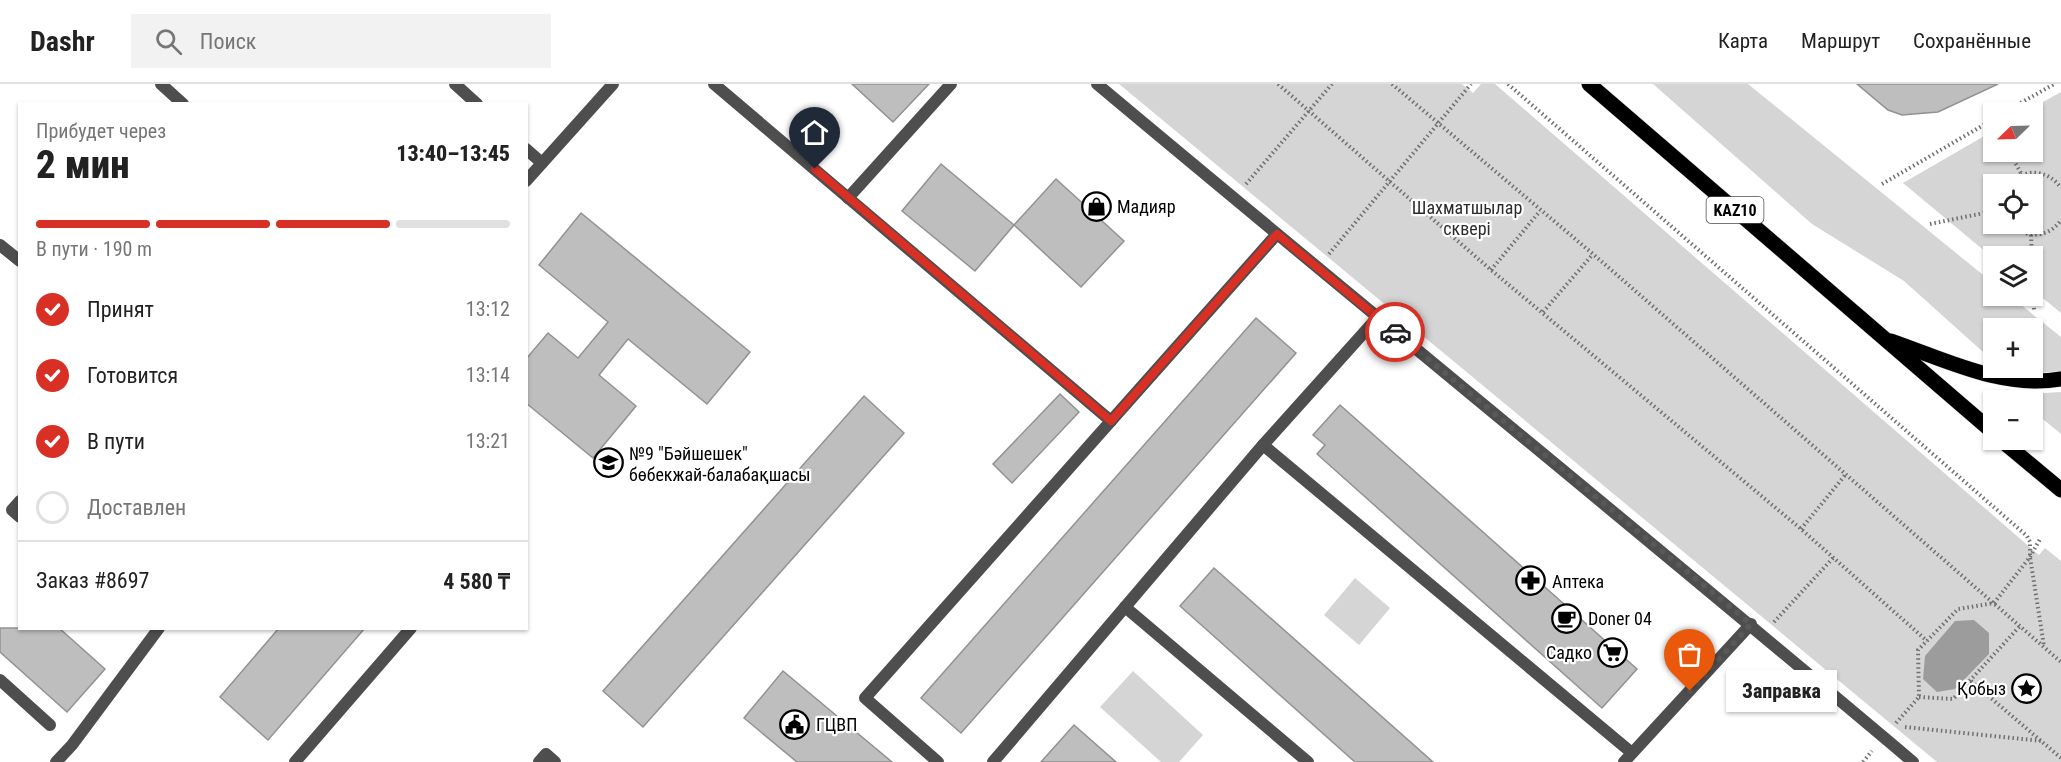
<!DOCTYPE html>
<html lang="ru">
<head>
<meta charset="utf-8">
<style>
  :root { --surface:#fff; --page:#f2f2f2; --text:#222; --muted:#767676; --line:#e0e0e0; --accent:#d93025 }
  body { margin:0; font-family:"Roboto Condensed",sans-serif; background:var(--page); color:var(--text); height:100vh; display:flex; flex-direction:column; font-size:22px; white-space:nowrap }
  * { box-sizing:border-box; margin:0 }
  p { font-size:20px; color:var(--muted) }
  .icon { flex:none; width:33px; height:33px; fill:none; stroke:currentColor; stroke-width:2; stroke-linecap:round; stroke-linejoin:round }
  .map { position:relative; flex:1; overflow:hidden }
  .details { position:absolute; left:18px; top:18px; width:510px; height:528px; display:flex; flex-direction:column; background:var(--surface); border-radius:0px; box-shadow:0 2px 4px #0004 }
  .details>* { flex:none }
  .needle { width:39px; rotate:247deg }
  .controls { position:absolute; left:1983px; top:18px; display:grid; gap:12px }
  .controls a { display:grid; place-items:center; width:60px; height:60px; border-radius:0px; background:var(--surface); box-shadow:0 2px 4px #0004; font-size:30px }
  .pin { position:absolute; display:grid; place-items:center; width:51px; height:51px; color:#fff; margin:-62px -26px; border-radius:50% 50% 50% 0; rotate:-45deg; box-shadow:0 0 6px #0007 }
  .pin .icon { rotate:45deg }
  .courier { position:absolute; display:grid; place-items:center; width:60px; height:60px; margin:-30px; border:4px solid #d93025; border-radius:50%; background:#fff; color:#222; box-shadow:0 2px 8px #0007 }
  .bubble { position:absolute; height:42px; border-radius:0px; background:var(--surface); box-shadow:0 2px 4px #0004; font-size:20px; font-weight:800; line-height:42px; text-align:center }
  .headline em { font-style:normal; font-weight:800 }
  .headline div { display:flex; flex-direction:column-reverse }
  .headline { display:flex; align-items:center; justify-content:space-between; height:102px; padding:0 18px }
  h1 { font-size:39px; font-weight:800; line-height:45px }
  .bar { display:grid; grid-template-columns:repeat(4,1fr); gap:9px 6px; align-content:center; height:72px; padding:0 18px }
  .bar i { height:8px; border-radius:4px; background:var(--line) }
  .bar .selected { background:var(--accent) }
  .bar p { grid-column:span 4 }
  .line { display:flex; align-items:center; gap:15px; padding:0 18px; border-top:2px solid var(--line) }
  .line div { flex:1 }
  ol { padding:0 18px; list-style:none }
  li { display:flex; align-items:center; gap:18px; height:66px }
  li p { margin-inline-start:auto }
  li .icon { padding:6px; border-radius:50%; background:var(--accent); color:#fff; stroke-width:4 }
  li:last-child { color:var(--muted) }
  li i { width:33px; height:33px; border:3px solid var(--line); border-radius:50% }
  header { display:flex; align-items:center; gap:36px; box-sizing:border-box; height:84px; padding:0 30px; background:var(--surface); border-bottom:2px solid var(--line) }
  header strong { font-size:28px }
  nav { display:flex; gap:33px; margin-inline-start:auto; font-size:21px }
  .search { width:420px; height:54px; background:var(--page); display:flex; align-items:center; gap:15px; box-sizing:border-box; padding:0 21px; border-radius:0px; color:var(--muted); font-size:22px }
  .map>svg:first-child { display:block }
  .green { fill:#d5d5d5; fill-rule:evenodd }
  .water { fill:#9c9c9c }
  .building { fill:#bebebe; stroke:#929292; stroke-width:1.5 }
  .lines { fill:none; stroke-linecap:round; stroke-linejoin:round }
  .primary-casing { stroke:#dbdbdb; stroke-width:16 }
  .path { stroke:#707070; stroke-width:4; stroke-dasharray:1.5 3; stroke-linecap:butt }
  .service { stroke:#4e4e4e; stroke-width:12 }
  .minor { stroke:#4e4e4e; stroke-width:12 }
  .primary { stroke:#000; stroke-width:15 }
  .done { stroke:#595959; stroke-width:6; stroke-dasharray:0 10.8 }
  .route { stroke:#d93025; stroke-width:8 }
  .labels { text-anchor:middle; dominant-baseline:central; stroke-width:4.5; stroke-linejoin:round; paint-order:stroke }
  .shield { fill:#fff; stroke:#4c4c4c; stroke-width:1.5 }
  .shield-label { font-size:16px; font-weight:bold; fill:#000 }
  .poi-label { font-size:18px; fill:#000; stroke:#fff; text-anchor:start }
  .park-label { font-size:18px; fill:#2c2c2c; stroke:#fff }
</style>
</head>
<body>
<header>
<strong>Dashr</strong>
<div class="search"><svg class="icon" aria-label="search" viewBox="0 0 24 24"><circle cx="10" cy="10" r="6"/><path d="M15 15l6 6"/></svg>Поиск</div>
<nav><a>Карта</a><a>Маршрут</a><a>Сохранённые</a></nav>
</header>
<div class="map">
<svg width="2061" height="678" viewBox="0 0 2061 678">
  <rect width="100%" height="100%" fill="#fff"/>
  <g class="green">
    <polygon points="1119,0 1462,0 1473,9 1481,0 1495,0 2039,471 2045,464 2061,477 2061,678 1937,678"/>
    <polygon points="1653,0 1748,0 1993,199 1994,212 2010,212 2061,253 2061,287 2036,289 2010,284 2032,284 2032,244 1994,244 1992,276 1904,197 1812,140"/>
    <path d="M2061 8V229L2033 206 2032 172 1993 174 1903 99 1993 47 1994 68H2032V28H2025ZM1994 100H2032V140H1994Z"/>
    <polygon points="2005,305 2029,310 2061,308 2061,350 2033,327 2032,316 2020,316"/>
    <polygon points="1355,494 1390,524 1359,561 1324,531"/>
    <polygon points="1133,587 1203,651 1179,678 1161,678 1100,623"/>
  </g>
  <polygon class="water" points="1974,536 1989,549 1989,570 1955,605 1937,608 1923,595 1925,572 1955,537"/>
  <g class="building">
    <polygon points="852,0 929,0 893,38"/>
    <polygon points="1857,0 1998,0 1938,28 1902,31 1888,26"/>
    <polygon points="941,80 1014,141 975,187 902,127"/>
    <polygon points="1056,95 1124,157 1081,203 1014,141"/>
    <polygon points="581,129 750,268 707,320 628,255 599,291 636,322 593,374 526,319 526,275 548,249 578,274 608,238 539,181"/>
    <polygon points="1256,234 1296,269 961,649 921,614"/>
    <polygon points="1060,310 1079,328 1012,399 993,380"/>
    <polygon points="864,312 904,349 643,643 603,607"/>
    <polygon points="1340,321 1637,585 1602,624 1317,370 1325,361 1313,351"/>
    <polygon points="1214,484 1433,678 1355,678 1180,522"/>
    <polygon points="0,544 59,544 105,585 67,628 0,568"/>
    <polygon points="279,544 365,544 268,656 220,613"/>
    <polygon points="783,587 892,678 797,678 744,634"/>
    <polygon points="1074,641 1116,678 1041,678"/>
  </g>
  <g class="lines">
    <defs>
      <g id="primary">
        <polyline points="1589,0 1994,349"/>
        <path d="M1891 257C1946 276 2002 305 2061 295"/>
        <polyline points="2001,356 2061,406"/>
      </g>
    </defs>
    <use href="#primary" class="primary-casing"/>
    <g class="path">
      <polyline points="1278,0 1491,186 1801,445 1927,557"/>
      <polyline points="1392,0 1593,170 2061,578"/>
      <polyline points="1508,0 2027,452 2030,458 2030,473 2044,562"/>
      <polyline points="2005,28 2054,0"/>
      <polyline points="2009,68 2022,91"/>
      <polyline points="1246,100 1332,0"/>
      <polyline points="1882,100 1994,35"/>
      <path d="M2011 100C2024 83 2049 86 2061 104"/>
      <polyline points="1930,140 1994,127"/>
      <path d="M2011 140C2025 155 2049 154 2061 136"/>
      <polyline points="2031,151 2032,172"/>
      <polyline points="1329,170 1471,0"/>
      <polyline points="2032,179 2034,226"/>
      <polyline points="1491,186 1540,127"/>
      <polyline points="1543,228 1593,170"/>
      <polyline points="1801,445 1846,390"/>
      <polyline points="1774,538 1833,474"/>
      <polyline points="1971,597 2061,674"/>
      <polyline points="1919,613 1953,615 2020,542"/>
      <polyline points="1896,639 1919,613 1918,566 1958,525 1994,519 2030,473 2040,455"/>
      <polyline points="1905,643 2042,657"/>
      <polyline points="1863,678 1872,667"/>
    </g>
    <g class="service">
      <polyline points="161,0 183,20"/>
      <polyline points="455,0 477,20"/>
      <polyline points="714,0 1111,337"/>
      <polyline points="526,65 542,79"/>
      <polyline points="526,97 613,0"/>
      <polyline points="848,114 951,0"/>
      <polyline points="0,161 20,177"/>
      <polyline points="1377,234 1263,361 1632,669"/>
      <polyline points="20,417 12,426 20,433"/>
      <polyline points="1125,523 1308,678"/>
      <polyline points="0,596 50,641"/>
      <polyline points="56,678 72,661 159,544"/>
      <polyline points="295,678 411,544"/>
      <polyline points="539,678 546,670 555,678"/>
      <polyline points="938,678 865,614 1277,150"/>
      <polyline points="993,678 1263,361"/>
      <polyline points="1624,678 1751,540"/>
    </g>
    <path class="minor" d="M1097 0C1368 227 1643 450 1913 678"/>
    <use href="#primary" class="primary"/>
  </g>
  <g class="lines">
    <polyline class="done" points="1395,248 1751,540 1690,607"/>
    <polyline class="route" points="815,85 1111,337 1277,150 1395,248"/>
  </g>
  <defs>
    <symbol id="shop-ring" viewBox="-11 -11 22 22"><circle r="9.5" fill="#fff" stroke="#000" stroke-width="1.5"/><path d="M-5-2.5h2.3a2.7 3.5 0 0 1 5.4 0H5L5.5 6h-11ZM-1.5-2.5h3a1.5 2.3 0 0 0-3 0Z" fill="#000"/></symbol>
    <symbol id="school-ring" viewBox="-11 -11 22 22"><circle r="9.5" fill="#fff" stroke="#000" stroke-width="1.5"/><path d="M0-5L7-2L0 1L-7-2ZM-4 1L0 2.5L4 1V4Q0 6-4 4Z" fill="#000"/></symbol>
    <symbol id="pharmacy-ring" viewBox="-11 -11 22 22"><circle r="9.5" fill="#fff" stroke="#000" stroke-width="1.5"/><path d="M-2-6h4v4h4v4h-4v4h-4v-4h-4v-4h4Z" fill="#000"/></symbol>
    <symbol id="cafe-ring" viewBox="-11 -11 22 22"><circle r="9.5" fill="#fff" stroke="#000" stroke-width="1.5"/><path d="M-5.5-4.5H6V0H3Q3 3.5 0 3.5H-2.5Q-5.5 3.5-5.5 0ZM3-3.2v2h1.7v-2ZM-6 4.5H4V6H-6Z" fill="#000"/></symbol>
    <symbol id="supermarket-ring" viewBox="-11 -11 22 22"><circle r="9.5" fill="#fff" stroke="#000" stroke-width="1.5"/><path d="M-6-5.5h2.5l.6 2H6L4.5 2H-2.5L-4.4-4H-6ZM-1.5 3.2a1.3 1.3 0 1 0 .1 0ZM3 3.2a1.3 1.3 0 1 0 .1 0Z" fill="#000"/></symbol>
    <symbol id="sight-ring" viewBox="-11 -11 22 22"><circle r="9.5" fill="#fff" stroke="#000" stroke-width="1.5"/><path d="M0-6L1.8-2.2L6-1.7L2.9 1.2L3.7 5.4L0 3.3L-3.7 5.4L-2.9 1.2L-6-1.7L-1.8-2.2Z" fill="#000"/></symbol>
    <symbol id="civic-ring" viewBox="-11 -11 22 22"><circle r="9.5" fill="#fff" stroke="#000" stroke-width="1.5"/><path d="M-.6-6.5H3V-4.5H.6V-3L4-1V1h2V6H-6V1h2V-1L-.6-3ZM-1.2 2.5V6h2.4V2.5Z" fill="#000"/></symbol>
  </defs>
  <g fill-rule="evenodd">
    <use href="#shop-ring" x="1080" y="106" width="33" height="33"/>
    <use href="#school-ring" x="592" y="362" width="33" height="33"/>
    <use href="#pharmacy-ring" x="1514" y="480" width="33" height="33"/>
    <use href="#cafe-ring" x="1550" y="518" width="33" height="33"/>
    <use href="#supermarket-ring" x="1596" y="552" width="33" height="33"/>
    <use href="#sight-ring" x="2010" y="588" width="33" height="33"/>
    <use href="#civic-ring" x="778" y="624" width="33" height="33"/>
  </g>
  <g class="labels">
    <rect class="shield" x="1706.5" y="113" width="57" height="26" rx="4.5"/>
    <g class="shield-label">
      <text x="1735" y="126">KAZ10</text>
    </g>
    <g class="poi-label">
      <text x="1117" y="122">Мадияр</text>
      <text x="629" y="369">№9 "Бәйшешек"<tspan x="629" dy="21">бөбекжай-балабақшасы</tspan></text>
      <text x="1552" y="497">Аптека</text>
      <text x="1588" y="534">Doner 04</text>
      <text x="1592" y="568" text-anchor="end">Садко</text>
      <text x="2006" y="604" text-anchor="end">Қобыз</text>
      <text x="816" y="640">ГЦВП</text>
    </g>
    <g class="park-label">
      <text x="1467" y="123">Шахматшылар<tspan x="1467" dy="21">сквері</tspan></text>
    </g>
  </g>
</svg>
<div class="controls">
<a><svg class="needle" viewBox="-14 -14 28 28"><path d="M0-13l5 13h-10z" fill="#e53935"/><path d="M0 13l5-13h-10z" fill="#767676"/></svg></a>
<a><svg class="icon" aria-label="locate" viewBox="0 0 24 24"><circle cx="12" cy="12" r="6"/><path d="M12 2v4M12 18v4M2 12h4M18 12h4"/></svg></a>
<a><svg class="icon" aria-label="layers" viewBox="0 0 24 24"><path d="M12 4l9 5-9 5-9-5zM3 14l9 5 9-5"/></svg></a>
<a>+</a>
<a>−</a>
</div>
<div class="pin" style="left:1690px;top:607px;background:#ea580c"><svg class="icon" aria-label="bag" viewBox="0 0 24 24"><path d="M5 8h14l-1 12H6zM9 8a3 3 0 0 1 6 0"/></svg></div>
<div class="pin" style="left:815px;top:85px;background:#1f2937"><svg class="icon" aria-label="home" viewBox="0 0 24 24"><path d="M3 11l9-7 9 7M6 9v11h12V9"/></svg></div>
<div class="courier" style="left:1395px;top:248px"><svg class="icon" aria-label="car" viewBox="0 0 24 24"><path d="M5 17H2v-5l4-1 3-4h7l3 4 3 1v5h-3M9 17h6M6 11h13"/><circle cx="7" cy="17" r="2"/><circle cx="17" cy="17" r="2"/></svg></div>
<div class="bubble" style="left:1726px;top:586px;width:111px">Заправка</div>
<section class="details">
<div class="headline"><div><h1>2 мин</h1><p>Прибудет через</p></div><em>13:40–13:45</em></div>
<div class="bar"><i class="selected"></i><i class="selected"></i><i class="selected"></i><i></i><p>В пути · 190 m</p></div>
<ol>
<li><svg class="icon" aria-label="check" viewBox="0 0 24 24"><path d="M5 12l5 5 9-10"/></svg>Принят<p>13:12</p></li>
<li><svg class="icon" aria-label="check" viewBox="0 0 24 24"><path d="M5 12l5 5 9-10"/></svg>Готовится<p>13:14</p></li>
<li><svg class="icon" aria-label="check" viewBox="0 0 24 24"><path d="M5 12l5 5 9-10"/></svg>В пути<p>13:21</p></li>
<li><i></i>Доставлен</li>
</ol>
<div class="line" style="height:78px"><div>Заказ #8697</div><b>4 580 ₸</b></div>
</section>
</div>
</body>
</html>
